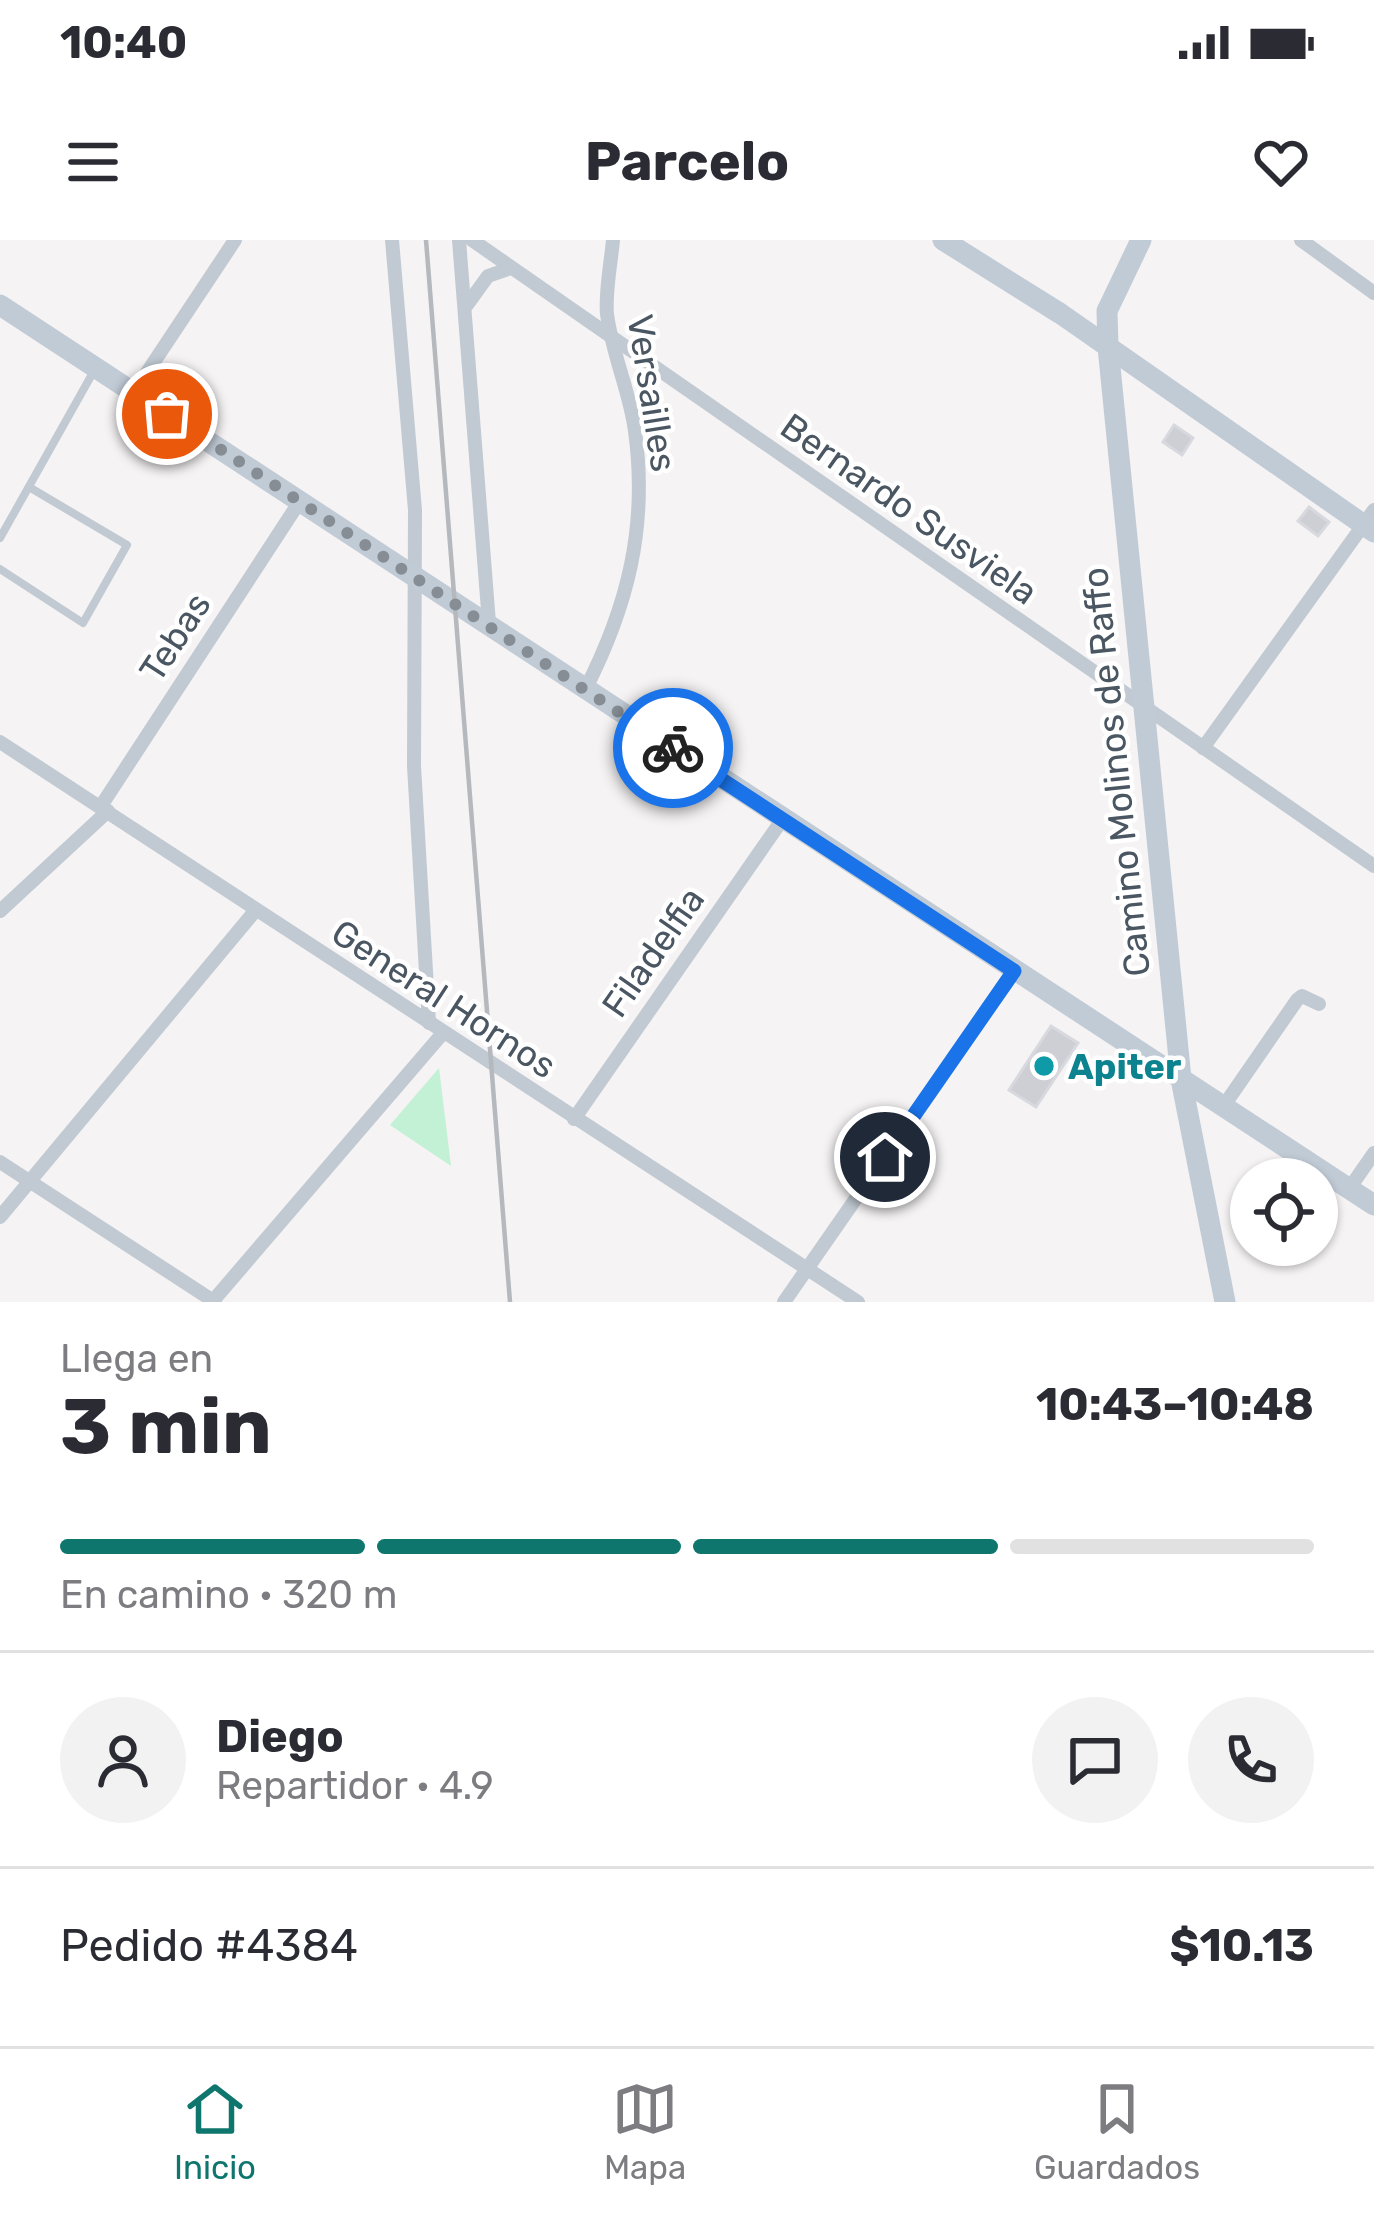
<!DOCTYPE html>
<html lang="es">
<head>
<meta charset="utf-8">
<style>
  :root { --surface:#fff; --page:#f2f2f3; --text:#2b2b33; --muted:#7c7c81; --line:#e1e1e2; --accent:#0f766e }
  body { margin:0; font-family:Rubik,sans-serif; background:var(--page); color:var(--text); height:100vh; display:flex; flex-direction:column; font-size:45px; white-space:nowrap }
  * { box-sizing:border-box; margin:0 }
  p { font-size:39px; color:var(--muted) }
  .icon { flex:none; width:66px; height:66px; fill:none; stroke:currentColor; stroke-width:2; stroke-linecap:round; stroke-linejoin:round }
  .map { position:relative; height:1062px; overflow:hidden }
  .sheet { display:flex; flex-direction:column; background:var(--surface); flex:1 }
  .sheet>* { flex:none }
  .fabs { position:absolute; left:1230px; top:918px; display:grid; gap:24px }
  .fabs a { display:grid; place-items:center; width:108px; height:108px; border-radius:50%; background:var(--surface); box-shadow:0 3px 9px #0004; font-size:60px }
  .pin { position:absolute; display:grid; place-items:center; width:102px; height:102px; color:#fff; margin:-51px; border:6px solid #fff; border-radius:50%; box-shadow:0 3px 12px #0007 }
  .courier { position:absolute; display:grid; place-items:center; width:120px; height:120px; margin:-60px; border:9px solid #1a73e8; border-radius:50%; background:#fff; color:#222; box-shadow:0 3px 15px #0007 }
  .summary em { font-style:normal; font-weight:700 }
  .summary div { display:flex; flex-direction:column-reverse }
  .summary { display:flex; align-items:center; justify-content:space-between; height:204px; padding:0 60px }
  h1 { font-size:78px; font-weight:700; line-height:90px }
  .bar { display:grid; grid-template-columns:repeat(4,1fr); gap:18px 12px; align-content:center; height:144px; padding:0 60px }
  .bar i { height:15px; border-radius:9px; background:var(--line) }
  .bar .current { background:var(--accent) }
  .bar p { grid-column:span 4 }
  .line { display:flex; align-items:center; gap:30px; padding:0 60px; border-top:3px solid var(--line) }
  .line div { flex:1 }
  .round { display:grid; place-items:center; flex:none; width:126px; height:126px; border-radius:63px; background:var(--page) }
  .status { display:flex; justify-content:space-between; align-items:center; height:84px; padding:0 60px; background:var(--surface); direction:ltr }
  .status svg { height:33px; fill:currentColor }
  header { display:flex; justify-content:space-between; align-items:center; height:156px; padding:0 60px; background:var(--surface); font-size:54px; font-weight:700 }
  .dock { display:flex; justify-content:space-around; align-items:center; height:168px; border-top:3px solid var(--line); background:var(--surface); font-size:33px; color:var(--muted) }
  .dock a { display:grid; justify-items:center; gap:6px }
  .dock .current { color:var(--accent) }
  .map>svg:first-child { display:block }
  .green { fill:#c3f1d5 }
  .building { fill:#cdcfd5; stroke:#d7d9de; stroke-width:3 }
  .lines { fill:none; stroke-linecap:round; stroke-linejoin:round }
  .lane { stroke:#c1cad2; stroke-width:8 }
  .street { stroke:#c1cad2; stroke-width:14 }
  .secondary { stroke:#c1cbd6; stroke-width:21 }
  .rail { stroke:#b5b8bd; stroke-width:4.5 }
  .done { stroke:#868d94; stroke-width:12; stroke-dasharray:0 21.6 }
  .route { stroke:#1a73e8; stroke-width:15 }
  .culture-dot { fill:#0f9aa8; stroke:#fff; stroke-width:4.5 }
  .labels { text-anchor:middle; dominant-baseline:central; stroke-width:9; stroke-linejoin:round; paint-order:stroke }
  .street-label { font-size:36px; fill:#4a5661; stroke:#fff }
  .culture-label { font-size:36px; font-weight:bold; fill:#0d838f; stroke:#fff; text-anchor:start }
</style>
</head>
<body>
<div class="status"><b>10:40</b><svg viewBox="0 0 49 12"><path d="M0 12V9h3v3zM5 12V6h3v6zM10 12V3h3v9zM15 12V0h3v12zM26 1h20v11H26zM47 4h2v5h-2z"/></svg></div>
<header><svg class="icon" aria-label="menu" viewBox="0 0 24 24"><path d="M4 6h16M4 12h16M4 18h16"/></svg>Parcelo<svg class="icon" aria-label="heart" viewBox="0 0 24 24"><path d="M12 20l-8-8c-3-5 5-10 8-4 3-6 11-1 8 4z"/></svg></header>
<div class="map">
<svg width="1374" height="1062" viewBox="0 0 1374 1062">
  <rect width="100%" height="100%" fill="#f5f3f3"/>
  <polygon class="green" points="439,828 451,926 390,885"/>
  <g class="building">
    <polygon points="1174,185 1193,198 1182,215 1163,202"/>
    <polygon points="1309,267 1329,282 1318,296 1298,281"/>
    <polygon points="1051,786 1078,803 1036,867 1009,850"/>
  </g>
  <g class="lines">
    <g class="lane">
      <polyline points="0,298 95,129"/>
      <polyline points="0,329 83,383 127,305 29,247"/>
    </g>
    <g class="street">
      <polyline points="392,0 415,270 414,526 429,783"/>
      <polyline points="459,0 489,383"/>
      <polyline points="472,0 1374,626"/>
      <polyline points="1301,0 1374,53"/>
      <polyline points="467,65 488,36 508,29"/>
      <polyline points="134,152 235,0"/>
      <path d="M585 450C628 366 648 286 635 191 630 152 612 114 607 74 605 51 611 23 613 0"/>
      <polyline points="0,502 858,1062"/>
      <polyline points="1203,508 1374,270"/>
      <polyline points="101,566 300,261"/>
      <polyline points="0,671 108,571"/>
      <polyline points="1223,867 1297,760 1302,756 1319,764"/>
      <polyline points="574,879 782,580"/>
      <polyline points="0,922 215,1062"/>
      <polyline points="1349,949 1374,913"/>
      <polyline points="0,977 255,671"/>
      <polyline points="212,1062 443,793"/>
      <polyline points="784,1062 1014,731"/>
    </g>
    <g class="secondary">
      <polyline points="943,0 1061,74 1374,292"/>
      <polyline points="1141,0 1107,71 1108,107 1181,839 1225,1062"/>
      <polyline points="0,65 1374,965"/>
    </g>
    <polyline class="rail" points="426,0 510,1062"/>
  </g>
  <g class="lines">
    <polyline class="done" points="167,174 673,508"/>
    <polyline class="route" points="673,508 1014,731 885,917"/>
  </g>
  <circle class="culture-dot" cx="1044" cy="826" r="12"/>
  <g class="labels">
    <g class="street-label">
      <text transform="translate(652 153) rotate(81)">Versailles</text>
      <text transform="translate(909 269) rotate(35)">Bernardo Susviela</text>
      <text transform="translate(175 397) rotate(-57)">Tebas</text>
      <text transform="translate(1116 532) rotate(-96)">Camino Molinos de Raffo</text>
      <text transform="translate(653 712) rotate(-55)">Filadelfia</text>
      <text transform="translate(444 759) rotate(33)">General Hornos</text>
    </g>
    <g class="culture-label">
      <text x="1068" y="826">Apiter</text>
    </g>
  </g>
</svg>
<div class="fabs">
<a><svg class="icon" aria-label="locate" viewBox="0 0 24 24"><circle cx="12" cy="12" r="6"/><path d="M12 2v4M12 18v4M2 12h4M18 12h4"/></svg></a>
</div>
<div class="pin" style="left:167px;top:174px;background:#ea580c"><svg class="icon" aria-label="bag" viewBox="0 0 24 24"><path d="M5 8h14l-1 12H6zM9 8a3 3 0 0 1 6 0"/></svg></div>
<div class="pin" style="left:885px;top:917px;background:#1f2937"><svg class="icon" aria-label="home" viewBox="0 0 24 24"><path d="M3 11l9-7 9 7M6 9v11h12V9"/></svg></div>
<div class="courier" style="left:673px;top:508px"><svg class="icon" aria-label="bike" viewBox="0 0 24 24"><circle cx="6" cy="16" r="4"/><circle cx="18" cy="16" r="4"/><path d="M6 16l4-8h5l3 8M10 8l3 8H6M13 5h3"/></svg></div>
</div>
<section class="sheet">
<div class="summary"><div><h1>3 min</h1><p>Llega en</p></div><em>10:43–10:48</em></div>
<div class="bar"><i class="current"></i><i class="current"></i><i class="current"></i><i></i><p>En camino · 320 m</p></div>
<div class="line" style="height:216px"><a class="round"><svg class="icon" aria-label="person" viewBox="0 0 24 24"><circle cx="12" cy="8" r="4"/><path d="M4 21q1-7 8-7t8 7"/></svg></a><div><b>Diego</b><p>Repartidor · 4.9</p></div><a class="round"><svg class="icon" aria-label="chat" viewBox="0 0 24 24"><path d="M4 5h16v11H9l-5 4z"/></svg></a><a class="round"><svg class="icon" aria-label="phone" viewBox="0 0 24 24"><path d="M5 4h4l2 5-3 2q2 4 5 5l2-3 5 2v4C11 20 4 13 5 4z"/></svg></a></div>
<div class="line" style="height:156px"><div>Pedido #4384</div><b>$10.13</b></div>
</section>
<nav class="dock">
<a class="current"><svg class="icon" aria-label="home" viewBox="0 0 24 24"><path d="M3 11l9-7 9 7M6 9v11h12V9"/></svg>Inicio</a>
<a><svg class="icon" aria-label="map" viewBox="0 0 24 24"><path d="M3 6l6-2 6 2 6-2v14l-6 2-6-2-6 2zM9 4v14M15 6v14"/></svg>Mapa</a>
<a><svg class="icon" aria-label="saved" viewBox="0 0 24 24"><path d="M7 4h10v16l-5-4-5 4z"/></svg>Guardados</a>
</nav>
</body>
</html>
